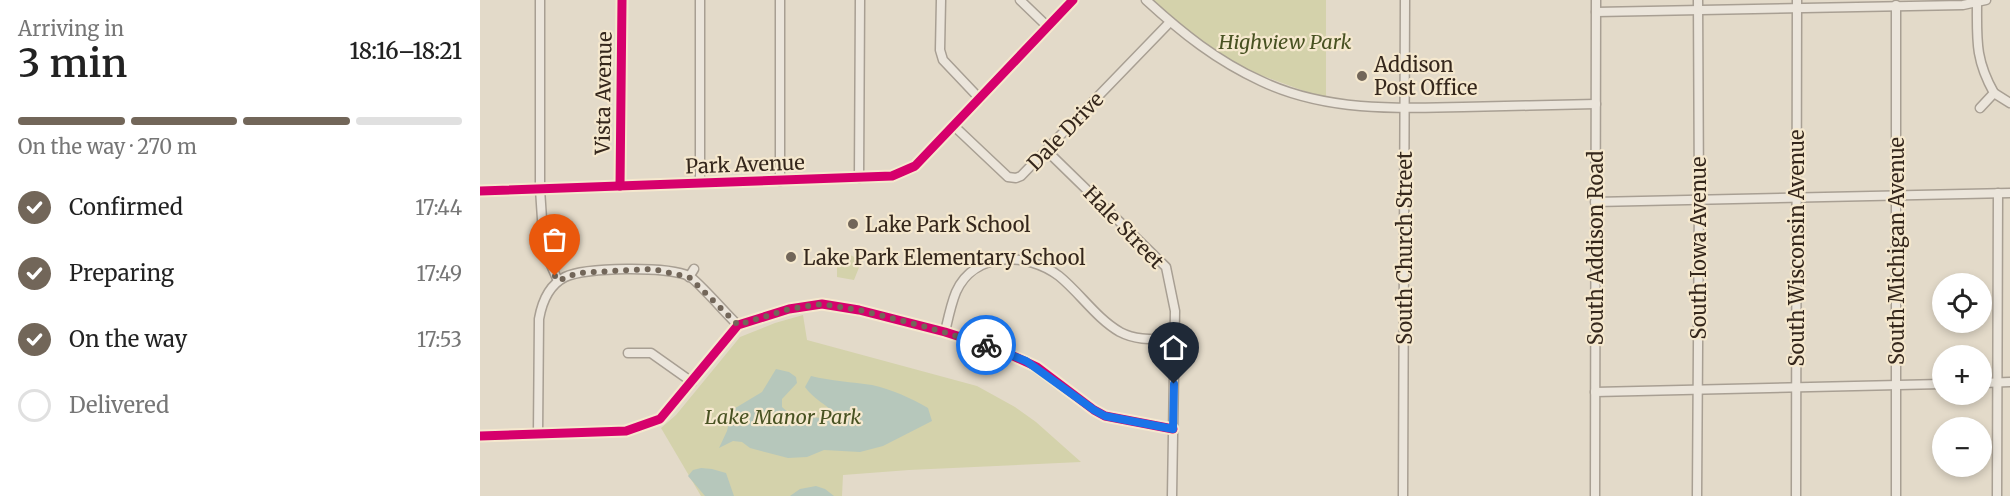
<!DOCTYPE html>
<html lang="en">
<head>
<meta charset="utf-8">
<style>
  :root { --surface:#fff; --page:#f2f2f2; --text:#222; --muted:#767676; --line:#e0e0e0; --accent:#726659 }
  body { margin:0; font-family:Merriweather,serif; background:var(--page); color:var(--text); height:100vh; display:flex; flex-direction:column; font-size:22px; white-space:nowrap }
  * { box-sizing:border-box; margin:0 }
  p { font-size:20px; color:var(--muted) }
  .icon { flex:none; width:33px; height:33px; fill:none; stroke:currentColor; stroke-width:2; stroke-linecap:round; stroke-linejoin:round }
  .map { position:relative; flex:1; overflow:hidden }
  .details { display:flex; flex-direction:column; background:var(--surface); width:480px }
  .details>* { flex:none }
  .fabs { position:absolute; left:1452px; top:273px; display:grid; gap:12px }
  .fabs a { display:grid; place-items:center; width:60px; height:60px; border-radius:50%; background:var(--surface); box-shadow:0 3px 9px #0003; font-size:30px }
  .pin { position:absolute; display:grid; place-items:center; width:51px; height:51px; color:#fff; margin:-62px -26px; border-radius:50% 50% 50% 0; rotate:-45deg; box-shadow:0 0 6px #0007 }
  .pin .icon { rotate:45deg }
  .courier { position:absolute; display:grid; place-items:center; width:60px; height:60px; margin:-30px; border:4px solid #1a73e8; border-radius:50%; background:#fff; color:#222; box-shadow:0 2px 8px #0007 }
  .overview em { font-style:normal; font-weight:600 }
  .overview div { display:flex; flex-direction:column-reverse }
  .overview { display:flex; align-items:center; justify-content:space-between; height:102px; padding:0 18px }
  h1 { font-size:39px; font-weight:600; line-height:45px }
  .bar { display:grid; grid-template-columns:repeat(4,1fr); gap:9px 6px; align-content:center; height:72px; padding:0 18px }
  .bar i { height:8px; border-radius:4px; background:var(--line) }
  .bar .selected { background:var(--accent) }
  .bar p { grid-column:span 4 }
  ol { padding:0 18px; list-style:none }
  li { display:flex; align-items:center; gap:18px; height:66px }
  li p { margin-inline-start:auto }
  li .icon { padding:6px; border-radius:50%; background:var(--accent); color:#fff; stroke-width:4 }
  li:last-child { color:var(--muted) }
  li i { width:33px; height:33px; border:3px solid var(--line); border-radius:50% }
  main { display:flex; flex:1; min-height:0 }
  .map>svg:first-child { display:block }
  .green { fill:#d4d2ab }
  .water { fill:#b6c7bb }
  .lines { fill:none; stroke-linecap:round; stroke-linejoin:round }
  .minor-casing { stroke:#a89f93; stroke-width:11 }
  .minor { stroke:#ebe5db; stroke-width:8 }
  .cycleway-casing { stroke:#f5e8ce; stroke-width:13 }
  .cycleway { stroke:#d6006c; stroke-width:9 }
  .done { stroke:#726659; stroke-width:6; stroke-dasharray:0 10.8 }
  .route { stroke:#1a73e8; stroke-width:8 }
  .poi-dot { fill:#726659; stroke:#f5e8ce; stroke-width:2 }
  .labels { text-anchor:middle; dominant-baseline:central; stroke-width:4.5; stroke-linejoin:round; paint-order:stroke }
  .park-label { font-size:20px; font-style:italic; fill:#485222; stroke:#f5e8ce }
  .poi-label { font-size:20px; fill:#35271c; stroke:#f5e8ce; text-anchor:start }
  .street-label { font-size:20px; fill:#35271c; stroke:#f5e8ce }
</style>
</head>
<body>
<main>
<section class="details">
<div class="overview"><div><h1>3 min</h1><p>Arriving in</p></div><em>18:16–18:21</em></div>
<div class="bar"><i class="selected"></i><i class="selected"></i><i class="selected"></i><i></i><p>On the way · 270 m</p></div>
<ol>
<li><svg class="icon" aria-label="check" viewBox="0 0 24 24"><path d="M5 12l5 5 9-10"/></svg>Confirmed<p>17:44</p></li>
<li><svg class="icon" aria-label="check" viewBox="0 0 24 24"><path d="M5 12l5 5 9-10"/></svg>Preparing<p>17:49</p></li>
<li><svg class="icon" aria-label="check" viewBox="0 0 24 24"><path d="M5 12l5 5 9-10"/></svg>On the way<p>17:53</p></li>
<li><i></i>Delivered</li>
</ol>
</section>
<div class="map">
<svg width="1530" height="496" viewBox="0 0 1530 496">
  <rect width="100%" height="100%" fill="#e3dac9"/>
  <g class="green">
    <polygon points="671,0 846,0 846,99 761,68 718,42"/>
    <polygon points="365,252 374,257 380,265 374,280 357,277 357,267 361,254"/>
    <polygon points="323,315 327,340 497,386 535,407 556,422 601,462 429,470 363,475 362,496 221,496 181,428 196,415 260,337 295,323"/>
  </g>
  <g class="water">
    <path d="M296 369 309 372 316 377 317 383 302 399V407C315 420 335 417 353 418L357 416C347 404 334 400 325 387L331 376C351 381 372 382 392 385 411 389 431 398 448 408L452 421 403 446 380 452 344 450 327 457 308 458 270 448 262 442 253 441 239 448 247 431 252 410 282 392Z"/>
    <polygon points="221,468 232,469 246,473 254,496 225,496 208,476 213,470"/>
    <polygon points="336,486 345,489 354,496 310,496 320,489"/>
  </g>
  <g class="lines">
    <defs>
      <g id="minor">
        <polyline points="60,0 60,189 64,249 78,281"/>
        <polyline points="220,0 220,183"/>
        <polyline points="300,0 300,181"/>
        <polyline points="461,0 460,50 463,60 500,99"/>
        <polyline points="540,0 568,27"/>
        <path d="M666 0C702 33 737 61 781 81 844 111 916 109 983 107 1027 106 1072 105 1116 104"/>
        <path d="M1497 3C1497 40 1495 59 1514 93L1500 108"/>
        <polyline points="1116,12 1483,5 1506,0"/>
        <polyline points="1514,93 1530,103"/>
        <polyline points="474,126 528,177 536,178 541,176 690,22"/>
        <polyline points="567,151 686,267 695,311 692,496"/>
        <polyline points="379,178 380,0"/>
        <polyline points="140,186 142,0"/>
        <polyline points="0,191 412,176 435,166 593,0"/>
        <polyline points="1115,202 1530,193"/>
        <polyline points="209,277 214,269"/>
        <path d="M465 332C468 319 471 304 476 292 494 251 548 252 579 276 600 293 616 318 640 332 657 341 675 339 694 339"/>
        <polyline points="148,353 171,353 212,382"/>
        <polyline points="1502,383 1530,382"/>
        <polyline points="1115,392 1462,384"/>
        <path d="M58 434 59 319C62 302 69 285 85 277 105 267 188 266 209 276 218 281 248 316 258 325"/>
        <polyline points="0,436 146,431 180,419 258,325 309,309 342,304 379,310 465,332 518,349 557,367 614,410 625,416 693,429"/>
        <polyline points="923,496 925,0"/>
        <polyline points="1115,496 1116,0"/>
        <polyline points="1217,496 1219,200 1218,0"/>
        <polyline points="1316,496 1317,0"/>
        <polyline points="1416,496 1416,5"/>
        <polyline points="1517,496 1518,193"/>
      </g>
    </defs>
    <use href="#minor" class="minor-casing"/>
    <use href="#minor" class="minor"/>
    <defs>
      <g id="cycleway">
        <polyline points="140,186 142,0"/>
        <polyline points="0,191 412,176 435,166 593,0"/>
        <polyline points="0,436 146,431 180,419 258,325 309,309 342,304 379,310 465,332 518,349 557,367 614,410 625,416 693,429"/>
      </g>
    </defs>
    <use href="#cycleway" class="cycleway-casing"/>
    <use href="#cycleway" class="cycleway"/>
  </g>
  <g class="lines">
    <polyline class="done" points="75,276 78,281 97,273 150,270 172,269 209,277 258,325 309,309 342,304 379,310 443,326 506,345"/>
    <polyline class="route" points="506,345 546,361 614,410 625,416 693,429 694,384"/>
  </g>
  <g class="poi-dot">
    <circle cx="882" cy="76" r="6"/>
    <circle cx="373" cy="224" r="6"/>
    <circle cx="311" cy="257" r="6"/>
  </g>
  <g class="labels">
    <g class="park-label">
      <text x="805" y="41">Highview Park</text>
      <text x="303" y="416">Lake Manor Park</text>
    </g>
    <g class="poi-label">
      <text x="894" y="64">Addison<tspan x="894" dy="23">Post Office</tspan></text>
      <text x="385" y="224">Lake Park School</text>
      <text x="323" y="257">Lake Park Elementary School</text>
    </g>
    <g class="street-label">
      <text transform="translate(123 93) rotate(-89)">Vista Avenue</text>
      <text transform="translate(585 131) rotate(-46)">Dale Drive</text>
      <text transform="translate(265 164) rotate(-2)">Park Avenue</text>
      <text transform="translate(644 227) rotate(46)">Hale Street</text>
      <text transform="translate(924 248) rotate(-90)">South Church Street</text>
      <text transform="translate(1115 248) rotate(-90)">South Addison Road</text>
      <text transform="translate(1218 248) rotate(-90)">South Iowa Avenue</text>
      <text transform="translate(1316 248) rotate(-90)">South Wisconsin Avenue</text>
      <text transform="translate(1416 251) rotate(-90)">South Michigan Avenue</text>
    </g>
  </g>
</svg>
<div class="fabs">
<a><svg class="icon" aria-label="locate" viewBox="0 0 24 24"><circle cx="12" cy="12" r="6"/><path d="M12 2v4M12 18v4M2 12h4M18 12h4"/></svg></a>
<a>+</a>
<a>−</a>
</div>
<div class="pin" style="left:75px;top:276px;background:#ea580c"><svg class="icon" aria-label="bag" viewBox="0 0 24 24"><path d="M5 8h14l-1 12H6zM9 8a3 3 0 0 1 6 0"/></svg></div>
<div class="pin" style="left:694px;top:384px;background:#1f2937"><svg class="icon" aria-label="home" viewBox="0 0 24 24"><path d="M3 11l9-7 9 7M6 9v11h12V9"/></svg></div>
<div class="courier" style="left:506px;top:345px"><svg class="icon" aria-label="bike" viewBox="0 0 24 24"><circle cx="6" cy="16" r="4"/><circle cx="18" cy="16" r="4"/><path d="M6 16l4-8h5l3 8M10 8l3 8H6M13 5h3"/></svg></div>
</div>
</main>
</body>
</html>
